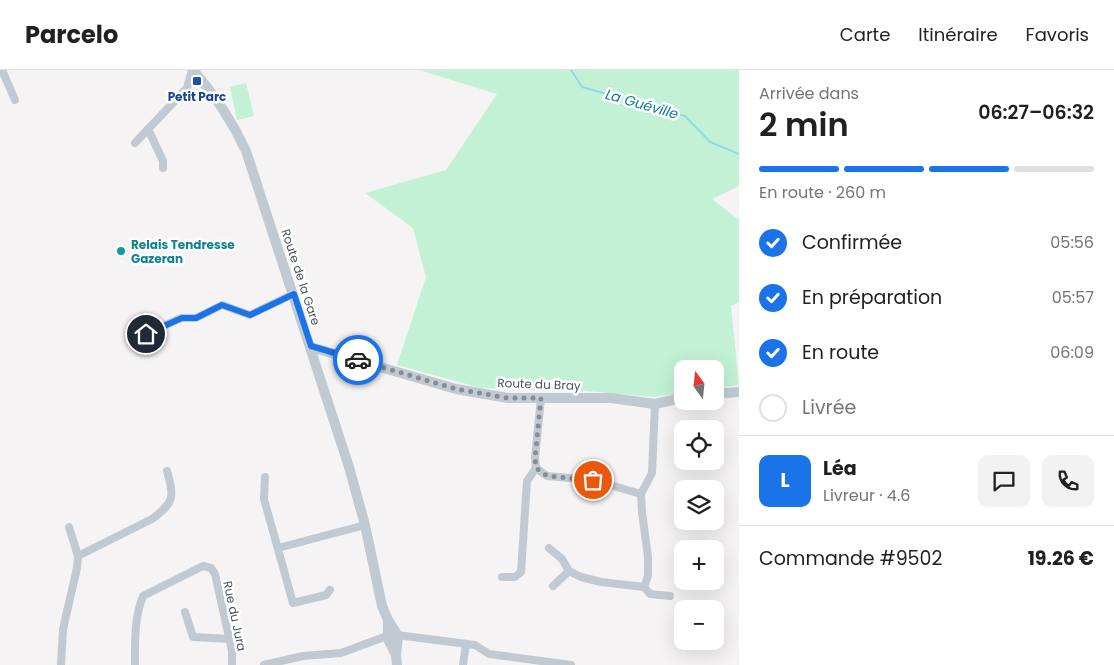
<!DOCTYPE html>
<html lang="fr">
<head>
<meta charset="utf-8">
<style>
  :root { --surface:#fff; --page:#f2f2f2; --text:#202124; --muted:#757577; --line:#e0e0e0; --accent:#1a73e8 }
  body { margin:0; font-family:Poppins,sans-serif; background:var(--page); color:var(--text); height:100vh; display:flex; flex-direction:column; font-size:19px; white-space:nowrap }
  * { box-sizing:border-box; margin:0 }
  p { font-size:16px; color:var(--muted) }
  .icon { flex:none; width:28px; height:28px; fill:none; stroke:currentColor; stroke-width:2; stroke-linecap:round; stroke-linejoin:round }
  .map { position:relative; flex:1; overflow:hidden }
  .details { display:flex; flex-direction:column; background:var(--surface); width:375px }
  .details>* { flex:none }
  .needle { width:32px; rotate:345deg }
  .fabs { position:absolute; left:674px; top:290px; display:grid; gap:10px }
  .fabs a { display:grid; place-items:center; width:50px; height:50px; border-radius:10px; background:var(--surface); box-shadow:0 5px 20px #0002; font-size:25px }
  .pin { position:absolute; display:grid; place-items:center; width:42px; height:42px; color:#fff; margin:-21px; border:2px solid #fff; border-radius:50%; box-shadow:0 1px 5px #0007 }
  .courier { position:absolute; display:grid; place-items:center; width:50px; height:50px; margin:-25px; border:4px solid #1a73e8; border-radius:50%; background:#fff; color:#222; box-shadow:0 1px 6px #0007 }
  .head em { font-style:normal; font-weight:600 }
  .head div { display:flex; flex-direction:column-reverse }
  .head { display:flex; align-items:center; justify-content:space-between; height:85px; padding:0 20px }
  h1 { font-size:32px; font-weight:600; line-height:38px }
  .bar { display:grid; grid-template-columns:repeat(4,1fr); gap:8px 5px; align-content:center; height:60px; padding:0 20px }
  .bar i { height:6px; border-radius:4px; background:var(--line) }
  .bar .on { background:var(--accent) }
  .bar p { grid-column:span 4 }
  .line { display:flex; align-items:center; gap:12px; padding:0 20px; border-top:1px solid var(--line) }
  .line div { flex:1 }
  .round { display:grid; place-items:center; flex:none; width:52px; height:52px; border-radius:10px; background:var(--page) }
  ol { padding:0 20px; list-style:none }
  li { display:flex; align-items:center; gap:15px; height:55px }
  li p { margin-inline-start:auto }
  li .icon { padding:5px; border-radius:50%; background:var(--accent); color:#fff; stroke-width:4 }
  li:last-child { color:var(--muted) }
  li i { width:28px; height:28px; border:2px solid var(--line); border-radius:50% }
  header { display:flex; align-items:center; gap:30px; box-sizing:border-box; height:70px; padding:0 25px; background:var(--surface); border-bottom:1px solid var(--line) }
  header strong { font-size:24px }
  nav { display:flex; gap:28px; margin-inline-start:auto; font-size:18px }
  main { display:flex; flex:1; min-height:0 }
  .map>svg:first-child { display:block }
  .green { fill:#c3f1d5 }
  .lines { fill:none; stroke-linecap:round; stroke-linejoin:round }
  .stream { stroke:#90daee; stroke-width:2 }
  .minor { stroke:#c1cad2; stroke-width:8 }
  .tertiary { stroke:#c1cad2; stroke-width:10 }
  .done { stroke:#868d94; stroke-width:5; stroke-dasharray:0 9 }
  .route { stroke:#1a73e8; stroke-width:6 }
  .transit-dot { fill:#1a4fb4; stroke:#fff; stroke-width:2 }
  .culture-dot { fill:#0f9aa8; stroke:#fff; stroke-width:2 }
  .labels { text-anchor:middle; dominant-baseline:central; stroke-width:5; stroke-linejoin:round; paint-order:stroke }
  .transit-label { font-size:12px; font-weight:bold; fill:#164399; stroke:#fff }
  .culture-label { font-size:12px; font-weight:bold; fill:#0d838f; stroke:#fff; text-anchor:start }
  .street-label { font-size:12px; fill:#4a5661; stroke:#fff }
  .water-label { font-size:14px; font-style:italic; fill:#0c7c9b; stroke:#fff }
</style>
</head>
<body>
<header>
<strong>Parcelo</strong>
<nav><a>Carte</a><a>Itinéraire</a><a>Favoris</a></nav>
</header>
<main>
<div class="map">
<svg width="739" height="595" viewBox="0 0 739 595">
  <rect width="100%" height="100%" fill="#f5f3f3"/>
  <g class="green">
    <polygon points="419,0 739,0 739,116 712,129 739,150 739,232 731,236 739,315 715,318 715,299 682,299 682,323 653,327 587,321 481,318 397,295 426,207 413,158 365,123 446,100 497,24"/>
    <polygon points="246,13 254,46 237,50 230,17"/>
  </g>
  <g class="lines">
    <polyline class="stream" points="571,0 582,17 685,46 710,72 739,84"/>
    <g class="minor">
      <polyline points="2,0 15,30"/>
      <polyline points="148,59 163,91 163,98"/>
      <polyline points="135,73 187,18 192,0"/>
      <polyline points="146,264 181,248 196,248 222,235 250,245 293,224"/>
      <polyline points="536,398 547,406 593,410 641,424"/>
      <polyline points="265,407 264,429 293,533 326,525 330,520"/>
      <polyline points="278,478 365,455"/>
      <polyline points="549,478 562,489 569,501 581,507 601,512 644,517 650,524 670,526"/>
      <path d="M78 486 152 449C175 432 174 427 167 401"/>
      <polyline points="502,507 515,507 521,502 527,411 536,398 535,388 541,328"/>
      <polyline points="553,516 569,501"/>
      <polyline points="644,517 648,506 648,487 642,442 641,424 652,403 655,334"/>
      <polyline points="185,542 193,567 230,569"/>
      <polyline points="397,565 475,575 489,584 571,595"/>
      <polyline points="61,595 63,559 77,498 78,486 69,457"/>
      <path d="M135 595C135 572 134 548 143 526L203 496 211 498 215 504 232 581V595"/>
      <polyline points="264,595 303,586 341,583 387,566"/>
      <polyline points="463,595 466,574"/>
    </g>
    <g class="tertiary">
      <path d="M193 0C215 25 232 51 246 81L349 397 365 455 382 536 388 550 398 566 396 585"/>
      <polyline points="311,277 456,319 508,328 611,328 655,334 682,328"/>
      <polyline points="715,324 739,322"/>
      <polyline points="388,551 388,569 396,585 397,595"/>
    </g>
  </g>
  <g class="lines">
    <polyline class="done" points="358,290 456,319 508,328 541,328 535,388 536,398 547,406 593,410"/>
    <polyline class="route" points="146,264 182,248 196,248 222,235 250,245 294,224 311,276 358,290"/>
  </g>
  <rect class="transit-dot" x="192" y="6" width="10" height="10" rx="2.5"/>
  <circle class="culture-dot" cx="121" cy="181" r="5"/>
  <g class="labels">
    <g class="transit-label">
      <text x="197" y="26">Petit Parc</text>
    </g>
    <g class="culture-label">
      <text x="131" y="174">Relais Tendresse<tspan x="131" dy="14">Gazeran</tspan></text>
    </g>
    <g class="street-label">
      <text transform="translate(301 207) rotate(72)">Route de la Gare</text>
      <text transform="translate(539 314) rotate(2)">Route du Bray</text>
      <text transform="translate(235 546) rotate(78)">Rue du Jura</text>
    </g>
    <g class="water-label">
      <text transform="translate(642 34) rotate(16)">La Guéville</text>
    </g>
  </g>
</svg>
<div class="fabs">
<a><svg class="needle" viewBox="-14 -14 28 28"><path d="M0-13l5 13h-10z" fill="#e53935"/><path d="M0 13l5-13h-10z" fill="#757577"/></svg></a>
<a><svg class="icon" aria-label="locate" viewBox="0 0 24 24"><circle cx="12" cy="12" r="6"/><path d="M12 2v4M12 18v4M2 12h4M18 12h4"/></svg></a>
<a><svg class="icon" aria-label="layers" viewBox="0 0 24 24"><path d="M12 4l9 5-9 5-9-5zM3 14l9 5 9-5"/></svg></a>
<a>+</a>
<a>−</a>
</div>
<div class="pin" style="left:593px;top:410px;background:#ea580c"><svg class="icon" aria-label="bag" viewBox="0 0 24 24"><path d="M5 8h14l-1 12H6zM9 8a3 3 0 0 1 6 0"/></svg></div>
<div class="pin" style="left:146px;top:264px;background:#1f2937"><svg class="icon" aria-label="home" viewBox="0 0 24 24"><path d="M3 11l9-7 9 7M6 9v11h12V9"/></svg></div>
<div class="courier" style="left:358px;top:290px"><svg class="icon" aria-label="car" viewBox="0 0 24 24"><path d="M5 17H2v-5l4-1 3-4h7l3 4 3 1v5h-3M9 17h6M6 11h13"/><circle cx="7" cy="17" r="2"/><circle cx="17" cy="17" r="2"/></svg></div>
</div>
<section class="details">
<div class="head"><div><h1>2 min</h1><p>Arrivée dans</p></div><em>06:27–06:32</em></div>
<div class="bar"><i class="on"></i><i class="on"></i><i class="on"></i><i></i><p>En route · 260 m</p></div>
<ol>
<li><svg class="icon" aria-label="check" viewBox="0 0 24 24"><path d="M5 12l5 5 9-10"/></svg>Confirmée<p>05:56</p></li>
<li><svg class="icon" aria-label="check" viewBox="0 0 24 24"><path d="M5 12l5 5 9-10"/></svg>En préparation<p>05:57</p></li>
<li><svg class="icon" aria-label="check" viewBox="0 0 24 24"><path d="M5 12l5 5 9-10"/></svg>En route<p>06:09</p></li>
<li><i></i>Livrée</li>
</ol>
<div class="line" style="height:90px"><b class="round" style="background:var(--accent);color:#fff">L</b><div><b>Léa</b><p>Livreur · 4.6</p></div><a class="round"><svg class="icon" aria-label="chat" viewBox="0 0 24 24"><path d="M4 5h16v11H9l-5 4z"/></svg></a><a class="round"><svg class="icon" aria-label="phone" viewBox="0 0 24 24"><path d="M5 4h4l2 5-3 2q2 4 5 5l2-3 5 2v4C11 20 4 13 5 4z"/></svg></a></div>
<div class="line" style="height:65px"><div>Commande #9502</div><b>19.26 €</b></div>
</section>
</main>
</body>
</html>
